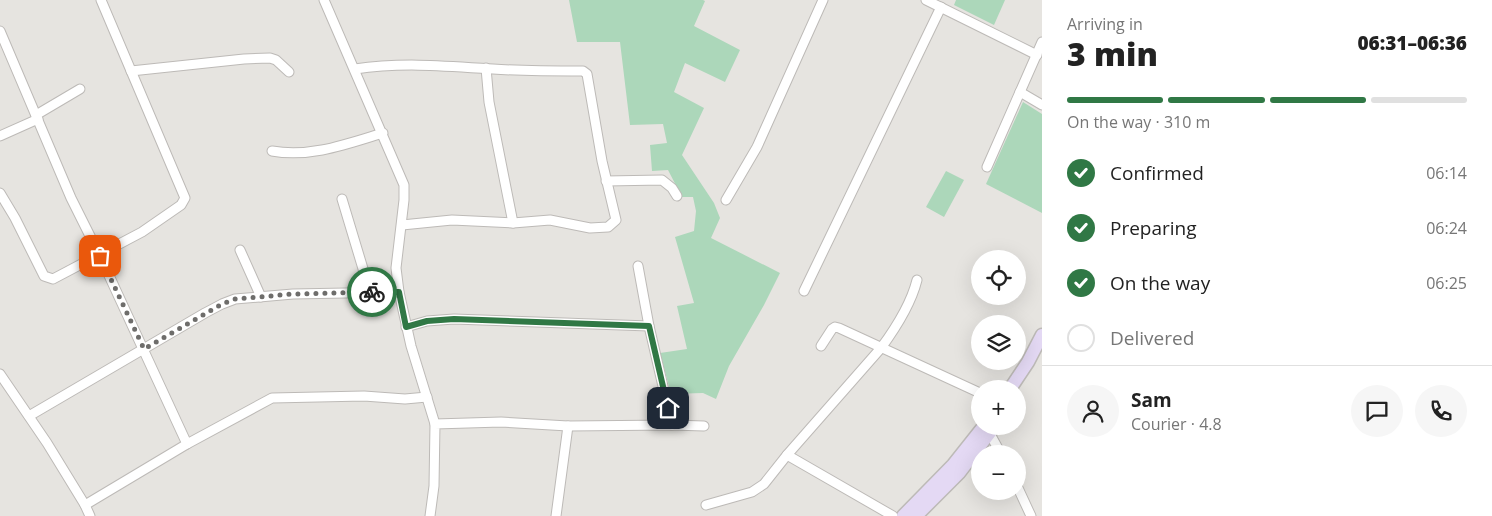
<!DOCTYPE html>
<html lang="en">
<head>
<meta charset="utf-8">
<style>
  :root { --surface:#fff; --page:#f6f6f6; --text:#222; --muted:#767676; --line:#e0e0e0; --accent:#307845 }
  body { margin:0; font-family:"Open Sans",sans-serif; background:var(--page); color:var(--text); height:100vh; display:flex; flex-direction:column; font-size:19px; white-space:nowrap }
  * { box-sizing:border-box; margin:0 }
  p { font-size:16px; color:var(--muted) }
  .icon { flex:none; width:28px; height:28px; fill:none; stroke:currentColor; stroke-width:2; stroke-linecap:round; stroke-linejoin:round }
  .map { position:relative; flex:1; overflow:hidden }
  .drawer { display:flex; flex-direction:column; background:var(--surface); width:450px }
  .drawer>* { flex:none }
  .controls { position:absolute; left:971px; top:250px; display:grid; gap:10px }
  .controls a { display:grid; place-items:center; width:55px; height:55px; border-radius:50%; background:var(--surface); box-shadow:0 5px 20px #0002; font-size:25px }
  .pin { position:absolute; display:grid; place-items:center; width:42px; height:42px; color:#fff; margin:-21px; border-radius:10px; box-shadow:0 2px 8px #0006 }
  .courier { position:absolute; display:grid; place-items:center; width:50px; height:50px; margin:-25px; border:4px solid #307845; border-radius:50%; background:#fff; color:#222; box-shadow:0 1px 6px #0007 }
  .summary em { font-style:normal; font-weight:800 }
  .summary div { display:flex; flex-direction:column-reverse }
  .summary { display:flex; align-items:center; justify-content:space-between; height:85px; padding:0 25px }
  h1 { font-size:32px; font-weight:800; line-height:38px }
  .bar { display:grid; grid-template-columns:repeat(4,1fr); gap:8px 5px; align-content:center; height:60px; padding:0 25px }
  .bar i { height:6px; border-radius:4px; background:var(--line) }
  .bar .selected { background:var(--accent) }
  .bar p { grid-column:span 4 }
  .line { display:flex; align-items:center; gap:12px; padding:0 25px; border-top:1px solid var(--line) }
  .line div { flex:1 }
  .round { display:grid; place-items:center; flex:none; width:52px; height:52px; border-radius:26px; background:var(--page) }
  ol { padding:0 25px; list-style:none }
  li { display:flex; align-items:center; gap:15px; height:55px }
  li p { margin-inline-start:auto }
  li .icon { padding:5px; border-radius:50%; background:var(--accent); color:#fff; stroke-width:4 }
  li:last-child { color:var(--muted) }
  li i { width:28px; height:28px; border:2px solid var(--line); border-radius:50% }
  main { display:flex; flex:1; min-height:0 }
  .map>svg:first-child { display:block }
  .green { fill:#acd7ba }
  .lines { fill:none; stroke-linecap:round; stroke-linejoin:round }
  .minor-casing { stroke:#bdbab7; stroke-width:11 }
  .secondary-casing { stroke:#bdbab7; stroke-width:15 }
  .minor { stroke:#fff; stroke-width:9 }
  .secondary { stroke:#e4d9f4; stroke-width:12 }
  .done { stroke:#6e6d6b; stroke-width:5; stroke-dasharray:0 9 }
  .route { stroke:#307845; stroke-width:6 }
</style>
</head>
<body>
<main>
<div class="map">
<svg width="1042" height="516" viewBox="0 0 1042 516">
  <rect width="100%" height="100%" fill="#e6e4e0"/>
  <g class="green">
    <polygon points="569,0 703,0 705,1 694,26 740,50 725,82 685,63 674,92 704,108 682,155 714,203 720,218 711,238 780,273 764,305 729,366 716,399 703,393 671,394 660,353 687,349 677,306 694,303 675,237 694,231 696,211 693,197 682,197 668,170 652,171 650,145 667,143 663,124 630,125 620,42 577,42"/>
    <polygon points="956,0 1005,0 994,25 954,5"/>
    <polygon points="1023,102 1042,114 1042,213 986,184"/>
    <polygon points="946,171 964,180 944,217 926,207"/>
  </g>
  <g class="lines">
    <defs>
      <g id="minor">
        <polyline points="324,0 404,185 404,200 396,268 399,292 411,346 435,424"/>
        <polyline points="926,0 1037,55"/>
        <polyline points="0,31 71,198 100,256 187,444"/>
        <polyline points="486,68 489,102 513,223"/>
        <path d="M355 69C401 62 447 66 493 69 523 71 553 71 583 71L587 74 602 161 616 220 608 227 590 228 550 220 513 223 452 220 402 225"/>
        <polyline points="131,71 244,59 270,58 276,60 289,72"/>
        <polyline points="1020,92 1042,105"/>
        <polyline points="36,115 80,89"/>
        <polyline points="0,136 38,119"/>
        <path d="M272 151C310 158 347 144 383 133"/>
        <polyline points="987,167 1042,42"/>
        <polyline points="606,181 662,180 672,188 677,196"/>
        <polyline points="0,193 15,218 44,276 53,279 142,232 181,205 185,198 101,0"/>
        <polyline points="342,199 370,292"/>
        <polyline points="726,200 757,147 823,0"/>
        <polyline points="240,250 261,297"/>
        <polyline points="638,266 649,326 672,425"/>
        <polyline points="804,291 941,7"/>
        <polyline points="406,327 427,321 454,319 649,326"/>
        <polyline points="821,346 832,329 835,327 839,328 980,393"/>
        <polyline points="0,374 47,443 85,505 90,516"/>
        <polyline points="29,416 205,313 222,304 235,299 293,294 399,292"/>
        <polyline points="990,434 1001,454"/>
        <polyline points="787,455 893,516"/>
        <polyline points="1018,488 1031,516"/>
        <polyline points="85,505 187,444 272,398 364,396 405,399 427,397"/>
        <path d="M706 505 752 492 764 484 787 455 881 348C895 329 911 304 917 280"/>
        <polyline points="430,516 434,486 435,424 501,422 568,426 672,425 704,426"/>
        <polyline points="556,516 568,426"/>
      </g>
      <g id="secondary">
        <polyline points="1010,389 1028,362 1042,335"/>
        <polyline points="903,516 953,465 984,426"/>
        <polyline points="916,516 959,473 995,426"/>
      </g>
    </defs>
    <use href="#minor" class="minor-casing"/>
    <use href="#secondary" class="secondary-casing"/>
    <use href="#minor" class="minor"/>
    <use href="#secondary" class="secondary"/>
  </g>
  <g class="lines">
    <polyline class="done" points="100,256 144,349 222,304 235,299 293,294 372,292"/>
    <polyline class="route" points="372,292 399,292 406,327 427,321 454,319 649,326 668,408"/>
  </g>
</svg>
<div class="controls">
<a><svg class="icon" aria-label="locate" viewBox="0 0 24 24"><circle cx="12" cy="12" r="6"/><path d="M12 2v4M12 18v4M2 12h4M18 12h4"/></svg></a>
<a><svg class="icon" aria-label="layers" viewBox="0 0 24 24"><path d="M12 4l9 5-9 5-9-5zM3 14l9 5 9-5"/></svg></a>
<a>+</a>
<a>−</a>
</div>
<div class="pin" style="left:100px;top:256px;background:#ea580c"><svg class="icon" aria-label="bag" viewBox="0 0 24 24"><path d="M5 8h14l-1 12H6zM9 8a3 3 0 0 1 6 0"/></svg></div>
<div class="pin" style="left:668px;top:408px;background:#1f2937"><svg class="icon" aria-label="home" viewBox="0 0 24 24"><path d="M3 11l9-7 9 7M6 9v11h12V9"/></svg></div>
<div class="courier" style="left:372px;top:292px"><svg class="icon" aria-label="bike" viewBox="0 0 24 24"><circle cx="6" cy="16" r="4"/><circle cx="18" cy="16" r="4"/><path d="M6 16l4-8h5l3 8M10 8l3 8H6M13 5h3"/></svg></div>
</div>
<section class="drawer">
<div class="summary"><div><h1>3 min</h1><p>Arriving in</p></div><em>06:31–06:36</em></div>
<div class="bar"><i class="selected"></i><i class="selected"></i><i class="selected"></i><i></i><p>On the way · 310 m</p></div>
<ol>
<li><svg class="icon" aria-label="check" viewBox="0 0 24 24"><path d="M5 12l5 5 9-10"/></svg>Confirmed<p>06:14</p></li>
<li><svg class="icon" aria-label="check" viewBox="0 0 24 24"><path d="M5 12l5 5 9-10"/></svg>Preparing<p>06:24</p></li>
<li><svg class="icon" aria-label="check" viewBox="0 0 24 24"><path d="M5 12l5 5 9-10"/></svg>On the way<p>06:25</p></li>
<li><i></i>Delivered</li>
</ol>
<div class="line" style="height:90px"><a class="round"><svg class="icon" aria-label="person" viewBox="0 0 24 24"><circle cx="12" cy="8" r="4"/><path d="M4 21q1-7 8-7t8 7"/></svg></a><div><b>Sam</b><p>Courier · 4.8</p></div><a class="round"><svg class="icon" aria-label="chat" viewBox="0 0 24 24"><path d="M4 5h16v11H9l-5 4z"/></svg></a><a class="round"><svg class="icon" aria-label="phone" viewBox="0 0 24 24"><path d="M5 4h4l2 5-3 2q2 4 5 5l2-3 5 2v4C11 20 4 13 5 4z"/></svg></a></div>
</section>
</main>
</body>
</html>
